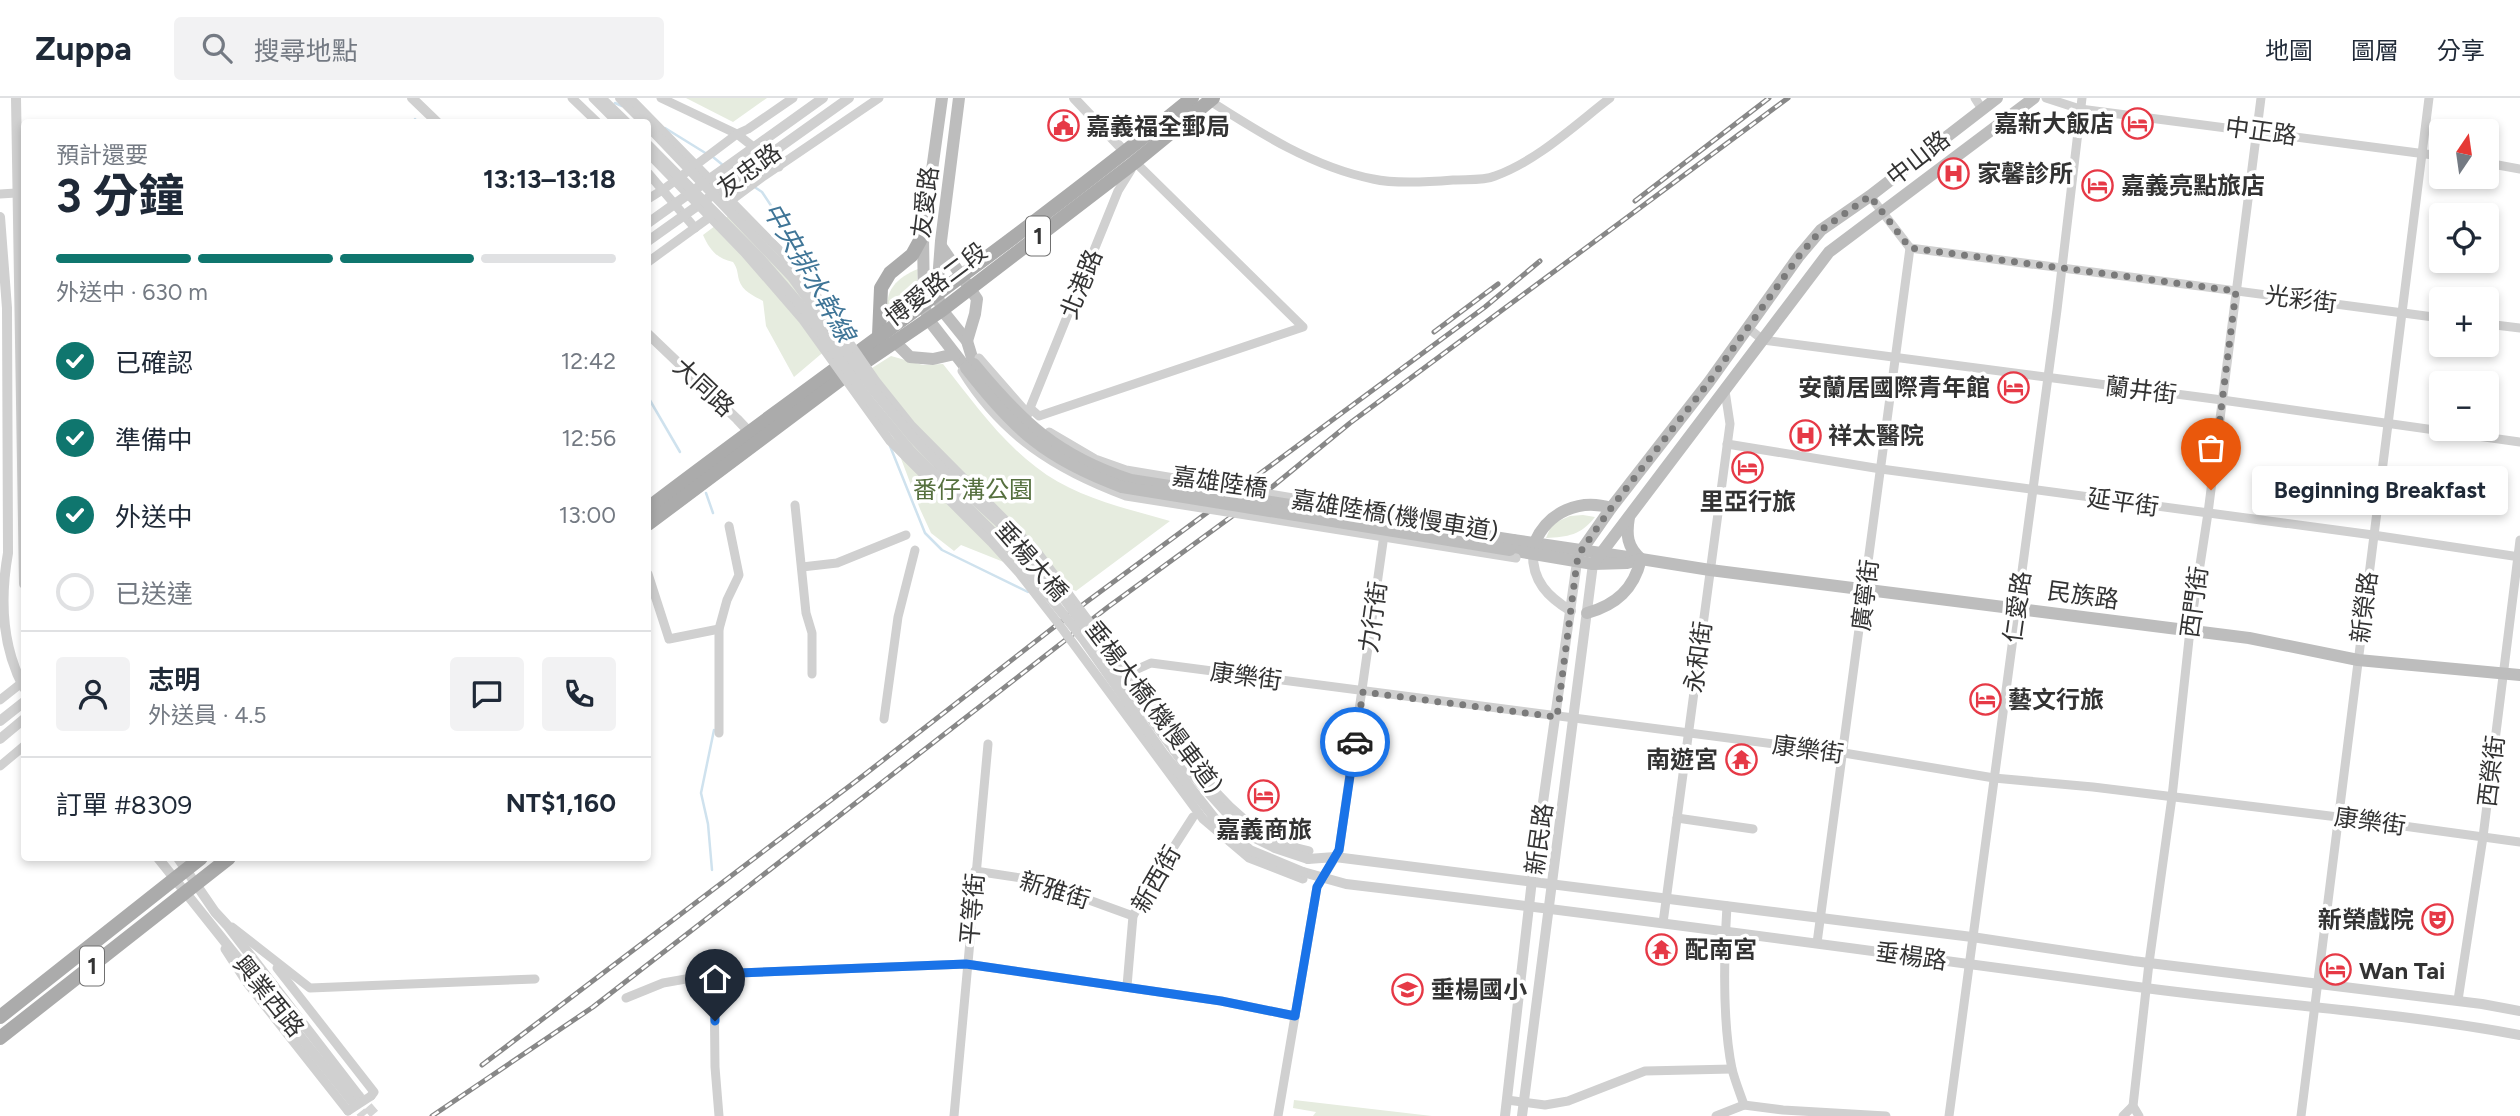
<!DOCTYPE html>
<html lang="zh-TW">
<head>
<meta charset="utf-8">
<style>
  :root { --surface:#fff; --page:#f2f2f3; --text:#1f2937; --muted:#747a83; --line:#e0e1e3; --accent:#0f766e }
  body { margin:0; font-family:Figtree,"Noto Sans TC",sans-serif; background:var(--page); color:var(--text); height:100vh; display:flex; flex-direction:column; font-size:26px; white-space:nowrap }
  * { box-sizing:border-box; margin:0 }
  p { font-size:23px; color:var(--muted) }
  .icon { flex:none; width:38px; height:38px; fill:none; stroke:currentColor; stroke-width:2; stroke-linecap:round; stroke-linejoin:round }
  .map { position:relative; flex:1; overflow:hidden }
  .sheet { position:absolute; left:21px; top:21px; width:630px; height:742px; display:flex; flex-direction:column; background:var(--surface); border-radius:7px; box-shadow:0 4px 10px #0003 }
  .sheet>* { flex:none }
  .needle { width:46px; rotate:13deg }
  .buttons { position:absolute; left:2429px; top:21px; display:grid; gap:14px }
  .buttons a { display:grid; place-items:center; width:70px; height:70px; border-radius:7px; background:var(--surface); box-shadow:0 4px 10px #0003; font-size:35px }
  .pin { position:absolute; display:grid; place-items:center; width:60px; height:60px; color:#fff; margin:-72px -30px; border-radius:50% 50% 50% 0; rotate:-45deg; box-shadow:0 0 7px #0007 }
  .pin .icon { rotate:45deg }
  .courier { position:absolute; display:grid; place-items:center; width:70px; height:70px; margin:-35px; border:5px solid #1a73e8; border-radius:50%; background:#fff; color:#222; box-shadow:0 2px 9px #0007 }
  .bubble { position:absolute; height:49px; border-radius:7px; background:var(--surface); box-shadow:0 4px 10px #0003; font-size:23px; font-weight:700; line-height:49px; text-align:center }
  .overview em { font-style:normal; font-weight:700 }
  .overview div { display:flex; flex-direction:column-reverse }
  .overview { display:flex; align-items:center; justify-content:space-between; height:119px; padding:0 35px }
  h1 { font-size:46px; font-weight:700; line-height:52px }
  .bar { display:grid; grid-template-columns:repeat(4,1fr); gap:10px 7px; align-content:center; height:84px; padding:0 35px }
  .bar i { height:9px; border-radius:5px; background:var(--line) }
  .bar .current { background:var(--accent) }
  .bar p { grid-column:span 4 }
  .line { display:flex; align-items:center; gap:18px; padding:0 35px; border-top:2px solid var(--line) }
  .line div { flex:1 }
  .round { display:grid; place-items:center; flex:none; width:74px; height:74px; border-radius:7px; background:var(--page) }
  ol { padding:0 35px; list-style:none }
  li { display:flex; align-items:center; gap:21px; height:77px }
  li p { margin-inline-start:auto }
  li .icon { padding:7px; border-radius:50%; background:var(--accent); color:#fff; stroke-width:4 }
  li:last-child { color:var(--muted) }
  li i { width:38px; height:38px; border:4px solid var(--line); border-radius:50% }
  header { display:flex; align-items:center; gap:42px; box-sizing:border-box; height:98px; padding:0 35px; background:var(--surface); border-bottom:2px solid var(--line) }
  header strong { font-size:33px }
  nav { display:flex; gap:38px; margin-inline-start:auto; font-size:24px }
  .search { width:490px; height:63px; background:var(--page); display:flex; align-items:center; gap:18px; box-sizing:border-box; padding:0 24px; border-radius:7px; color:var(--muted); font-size:26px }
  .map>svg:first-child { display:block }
  .green { fill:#e6ecdf }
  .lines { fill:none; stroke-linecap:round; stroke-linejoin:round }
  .stream { stroke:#cfe2ee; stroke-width:2.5 }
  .tertiary-tunnel { stroke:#d6d6d6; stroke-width:10; stroke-dasharray:10 5; stroke-linecap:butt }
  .minor { stroke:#d0d0d0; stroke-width:9 }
  .tertiary { stroke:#d0d0d0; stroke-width:10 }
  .secondary { stroke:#bdbdbd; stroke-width:12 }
  .primary { stroke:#ababab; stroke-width:14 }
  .rail-casing { stroke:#888; stroke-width:5 }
  .rail { stroke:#fff; stroke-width:2.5; stroke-dasharray:8; stroke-linecap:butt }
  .minor-bridge { stroke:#d0d0d0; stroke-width:9 }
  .tertiary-bridge { stroke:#d0d0d0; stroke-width:10 }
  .secondary-bridge { stroke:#bdbdbd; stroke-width:12 }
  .done { stroke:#7a7a7a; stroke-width:7; stroke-dasharray:0 12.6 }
  .route { stroke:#1a73e8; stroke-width:9 }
  .labels { text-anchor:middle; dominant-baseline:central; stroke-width:7; stroke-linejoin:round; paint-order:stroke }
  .shield { fill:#fff; stroke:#707070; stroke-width:2 }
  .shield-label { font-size:23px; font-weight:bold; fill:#333 }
  .poi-label { font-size:24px; font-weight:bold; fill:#333; stroke:#fff; text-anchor:start }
  .street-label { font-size:24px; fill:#333; stroke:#fff }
  .park-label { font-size:24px; fill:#56703f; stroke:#fff }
  .water-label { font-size:26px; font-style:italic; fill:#3f7597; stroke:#fff }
</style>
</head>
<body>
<header>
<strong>Zuppa</strong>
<div class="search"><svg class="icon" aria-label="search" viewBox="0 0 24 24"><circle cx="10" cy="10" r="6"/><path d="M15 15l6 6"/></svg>搜尋地點</div>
<nav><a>地圖</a><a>圖層</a><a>分享</a></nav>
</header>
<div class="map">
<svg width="2520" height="1018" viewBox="0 0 2520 1018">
  <rect width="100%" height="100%" fill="#fff"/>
  <g class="green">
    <polygon points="686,0 767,0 733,24"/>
    <path d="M740 109 780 153 827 251 794 279 766 228 763 203C754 198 742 193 739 182 737 174 738 171 733 164 716 160 710 152 703 137Z"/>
    <path d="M918 171 916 203 890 217C881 194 898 179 918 171Z"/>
    <path d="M891 258 923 267 943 266C972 302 999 341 1036 369 1074 399 1124 410 1170 423L1076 493 961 447 954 453 931 435 920 411 891 334 872 270Z"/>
    <path d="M1583 417 1595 419C1581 437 1568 439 1546 440L1552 426 1570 418Z"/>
    <polygon points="1294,1002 1432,1018 1313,1018 1316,1014 1293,1010"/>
  </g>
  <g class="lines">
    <g class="stream">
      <polyline points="615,5 622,8"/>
      <polyline points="415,21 417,24"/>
      <polyline points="665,30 707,56"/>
      <polyline points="713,59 724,68"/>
      <polyline points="741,80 762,94 831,198 851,240"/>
      <polyline points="648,299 680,354"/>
      <polyline points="890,348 925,435 942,452 1028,494"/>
      <polyline points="706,395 713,415"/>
      <polyline points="712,772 708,726 701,695 714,632"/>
    </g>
    <g class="tertiary-tunnel">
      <polyline points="358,997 376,1018"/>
      <polyline points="351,1002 364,1018"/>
    </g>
    <g class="minor">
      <polyline points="572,0 597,24"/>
      <polyline points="593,0 617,24"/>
      <polyline points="661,0 737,36 779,69"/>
      <polyline points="1975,0 1982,11"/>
      <polyline points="2046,0 2080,11 2441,58"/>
      <path d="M1210 3C1260 35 1313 69 1373 81 1395 86 1429 84 1453 82 1466 81 1483 83 1495 78 1537 63 1575 27 1610 0"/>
      <polyline points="2487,65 2520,71"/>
      <polyline points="1131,72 1118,93 1030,310 1039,318 1303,229 1133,62"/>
      <polyline points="648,75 695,130"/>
      <polyline points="0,96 16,95"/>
      <polyline points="1870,98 1910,150"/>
      <polyline points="648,101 664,91 737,36 748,31 793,0"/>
      <polyline points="725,107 764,78 879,0"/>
      <polyline points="1910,150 2441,220"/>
      <polyline points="648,164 714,116"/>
      <polyline points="2487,226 2520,230"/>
      <polyline points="1748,230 1763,242 2222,302 2520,344"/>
      <polyline points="1727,346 1881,371 2373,437 2520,459"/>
      <polyline points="795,407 806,515 812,535 812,576"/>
      <polyline points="802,469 837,465 906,437"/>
      <polyline points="648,476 669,541 719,531"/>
      <polyline points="1122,578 1151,565 1844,655 1994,680 2093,689 2338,719 2520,744"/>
      <polyline points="0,602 24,583"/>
      <polyline points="884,621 898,519 915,452"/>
      <polyline points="719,635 719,531 727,502 739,477 729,428"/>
      <polyline points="0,668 24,648"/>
      <polyline points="1677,720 1753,731"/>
      <polyline points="975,773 1034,782 1133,818"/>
      <path d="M1727 808C1724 857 1722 922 1732 971 1735 983 1740 995 1744 1007"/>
      <polyline points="1663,825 1730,326 1725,293"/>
      <polyline points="232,829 310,890 535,881"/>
      <polyline points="1817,845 1910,150"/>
      <polyline points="225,851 247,885 348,1013"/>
      <polyline points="277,870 374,994 371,998"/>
      <polyline points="714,876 715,969 719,1018"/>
      <polyline points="1127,888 1133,818 1159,772 1193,719"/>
      <polyline points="626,900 663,885 714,876 966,866 1221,903 1295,918"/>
      <polyline points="2458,902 2483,739 2520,442"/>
      <polyline points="1507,1002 1545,1007 1568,1003 1645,973 1732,971"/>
      <polyline points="954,1018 988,646"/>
      <polyline points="1278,1018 1317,789 1339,753 1383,444"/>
      <polyline points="1716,1018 1744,1007 1783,1012 1886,1018"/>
      <polyline points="1949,1018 2057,212 2082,0"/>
      <polyline points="2123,1018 2133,1008"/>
      <polyline points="2139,1018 2133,1008 2149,865 2172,699 2190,532 2208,415 2261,0"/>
      <polyline points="2301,1018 2429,0"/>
    </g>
    <g class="tertiary">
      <polyline points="16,0 24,486"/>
      <polyline points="412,0 437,24"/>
      <polyline points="601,0 626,24"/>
      <polyline points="620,0 644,24"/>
      <polyline points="1074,0 1125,54"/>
      <path d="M0 119 7 210 8 455C0 500 2 549 24 590"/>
      <polyline points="648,125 823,0"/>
      <polyline points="648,143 849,0"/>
      <polyline points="648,236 737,321 754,339"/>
      <path d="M1533 455C1532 483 1548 499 1571 513"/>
      <polyline points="0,623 24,604"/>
      <polyline points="0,641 24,621"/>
      <polyline points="158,760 351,1002"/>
      <polyline points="178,760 215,814 227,827 358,997"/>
      <polyline points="1308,761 1335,759 1972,839 2133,863 2482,906 2520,913"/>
      <path d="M1303 774 1346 786C1608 817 1869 852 2130 888 2260 906 2392 913 2520 937"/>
      <polyline points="1505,1018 1532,782 1577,464 1580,456"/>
      <polyline points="1522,1018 1593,466"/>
    </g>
    <g class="secondary">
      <polyline points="942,0 923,137 924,206 928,221 966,270"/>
      <polyline points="959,0 941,143 937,196 942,212 967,243 974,266"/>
      <polyline points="941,148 977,201 975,216 967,243"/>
      <polyline points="896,245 910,259 933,261 955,256"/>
      <path d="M1513 442 1641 461C1627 449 1626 437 1629 419"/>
      <path d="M1535 444C1548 414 1580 400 1611 410"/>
      <polyline points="1510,452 1593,466 1627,465 1641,461 1710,472 2249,540 2358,562 2520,577"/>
      <polyline points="1581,453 1611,410 1709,284 1799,158 1821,132 1870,98 1997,0"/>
      <polyline points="1593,466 1829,154 2034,0"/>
      <path d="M1587 515C1616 507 1634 491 1641 461"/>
    </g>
    <g class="primary">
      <polyline points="879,237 881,190 890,175 912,157 923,137"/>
      <path d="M648 410C828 273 1016 144 1192 0"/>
      <polyline points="648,426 852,273 942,212 1135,64 1213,0"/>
      <polyline points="0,919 201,760"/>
      <polyline points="0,940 229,760"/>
    </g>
    <defs>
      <g id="rail">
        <polyline points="1635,103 1769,0"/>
        <polyline points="1434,234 1498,186"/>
        <polyline points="482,967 864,677 1085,505 1485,209 1540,163"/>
        <polyline points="432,1018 593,909 1108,509 1272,389 1350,325 1788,0"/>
      </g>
    </defs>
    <use href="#rail" class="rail-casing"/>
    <use href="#rail" class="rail"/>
    <g class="minor-bridge">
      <path d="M630 0 783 156 820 202 876 283 912 328 1038 455 1217 695C1242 723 1272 745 1309 753"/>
      <polyline points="648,55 744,154 803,222 890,343 991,444 1019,475 1058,525 1203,721 1249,760 1303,781"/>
      <polyline points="979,260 1028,316"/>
      <path d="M962 273C1002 338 1056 372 1126 398L1516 460"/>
      <polyline points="1049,334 1095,361 1126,372 1383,415"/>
      <polyline points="348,1013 371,998"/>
    </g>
    <g class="tertiary-bridge">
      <polyline points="648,28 792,179 874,293 914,341 954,383 1003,428 1047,477 1189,673 1234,723 1251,738 1275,750 1308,761"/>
      <polyline points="648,47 760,160 804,211 868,301 910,352 1016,457 1083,541 1163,655 1216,722 1250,752 1303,774"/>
    </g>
    <g class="secondary-bridge">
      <path d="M974 266C1022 324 1057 358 1131 382L1513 442"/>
      <path d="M966 270C1015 333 1046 361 1122 389L1510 452"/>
    </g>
  </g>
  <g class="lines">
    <polyline class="done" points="1355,644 1363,594 1557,619 1577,464 1581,453 1611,410 1709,284 1799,158 1821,132 1870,98 1910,150 2236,193 2211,392"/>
    <polyline class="route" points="715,923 714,876 966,866 1221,903 1295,918 1317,789 1339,752 1355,644"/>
  </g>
  <defs>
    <symbol id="hotel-ring" viewBox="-11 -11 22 22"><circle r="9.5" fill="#fff" stroke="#e63946" stroke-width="1.5"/><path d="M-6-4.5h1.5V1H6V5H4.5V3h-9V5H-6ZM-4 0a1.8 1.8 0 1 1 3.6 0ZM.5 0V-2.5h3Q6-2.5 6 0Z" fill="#e63946"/></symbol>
    <symbol id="civic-ring" viewBox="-11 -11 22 22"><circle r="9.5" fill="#fff" stroke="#e63946" stroke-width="1.5"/><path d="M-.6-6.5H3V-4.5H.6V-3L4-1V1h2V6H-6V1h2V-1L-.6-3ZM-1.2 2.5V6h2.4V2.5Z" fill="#e63946"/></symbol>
    <symbol id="hospital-ring" viewBox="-11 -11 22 22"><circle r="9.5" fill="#fff" stroke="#e63946" stroke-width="1.5"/><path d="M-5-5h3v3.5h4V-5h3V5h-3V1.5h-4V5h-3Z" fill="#e63946"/></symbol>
    <symbol id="temple-ring" viewBox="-11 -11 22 22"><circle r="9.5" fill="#fff" stroke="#e63946" stroke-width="1.5"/><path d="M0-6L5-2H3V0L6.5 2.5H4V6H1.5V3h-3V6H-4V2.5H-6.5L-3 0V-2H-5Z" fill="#e63946"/></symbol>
    <symbol id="theatre-ring" viewBox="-11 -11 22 22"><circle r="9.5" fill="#fff" stroke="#e63946" stroke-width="1.5"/><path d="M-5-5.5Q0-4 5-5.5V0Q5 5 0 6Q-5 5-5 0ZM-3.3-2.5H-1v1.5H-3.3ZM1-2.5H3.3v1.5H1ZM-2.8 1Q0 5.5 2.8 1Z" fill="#e63946"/></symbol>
    <symbol id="school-ring" viewBox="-11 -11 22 22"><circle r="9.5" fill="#fff" stroke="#e63946" stroke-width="1.5"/><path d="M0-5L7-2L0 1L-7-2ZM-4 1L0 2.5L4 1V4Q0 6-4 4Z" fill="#e63946"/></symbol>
  </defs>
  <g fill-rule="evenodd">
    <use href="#hotel-ring" x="2120" y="8" width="35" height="35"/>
    <use href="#civic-ring" x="1046" y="10" width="35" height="35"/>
    <use href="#hospital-ring" x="1936" y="58" width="35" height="35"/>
    <use href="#hotel-ring" x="2080" y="70" width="35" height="35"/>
    <use href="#hotel-ring" x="1996" y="272" width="35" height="35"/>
    <use href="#hospital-ring" x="1788" y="320" width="35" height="35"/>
    <use href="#hotel-ring" x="1730" y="352" width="35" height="35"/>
    <use href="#hotel-ring" x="1968" y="584" width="35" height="35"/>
    <use href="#temple-ring" x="1724" y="644" width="35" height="35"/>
    <use href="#hotel-ring" x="1246" y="680" width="35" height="35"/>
    <use href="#theatre-ring" x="2420" y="804" width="35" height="35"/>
    <use href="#temple-ring" x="1644" y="834" width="35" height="35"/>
    <use href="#hotel-ring" x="2318" y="854" width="35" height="35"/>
    <use href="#school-ring" x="1390" y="874" width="35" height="35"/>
  </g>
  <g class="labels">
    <g class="shield">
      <rect x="1026" y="118.5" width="24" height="39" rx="5"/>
      <rect x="80" y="848.5" width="24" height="39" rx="5"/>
    </g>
    <g class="shield-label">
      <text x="1038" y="138">1</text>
      <text x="92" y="868">1</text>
    </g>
    <g class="poi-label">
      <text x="2114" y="25" text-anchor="end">嘉新大飯店</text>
      <text x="1086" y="28">嘉義福全郵局</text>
      <text x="1977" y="75">家馨診所</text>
      <text x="2121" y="87">嘉義亮點旅店</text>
      <text x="1990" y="289" text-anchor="end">安蘭居國際青年館</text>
      <text x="1828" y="337">祥太醫院</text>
      <text x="1748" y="403" text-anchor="middle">里亞行旅</text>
      <text x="2008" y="601">藝文行旅</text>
      <text x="1718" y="661" text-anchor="end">南遊宮</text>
      <text x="1264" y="731" text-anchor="middle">嘉義商旅</text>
      <text x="2414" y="821" text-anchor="end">新榮戲院</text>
      <text x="1685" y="851">配南宮</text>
      <text x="2359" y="872">Wan Tai</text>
      <text x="1431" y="891">垂楊國小</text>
    </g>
    <g class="street-label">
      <text transform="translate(2261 33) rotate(8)">中正路</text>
      <text transform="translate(1918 60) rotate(-38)">中山路</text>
      <text transform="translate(749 72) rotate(-36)">友忠路</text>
      <text transform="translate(925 104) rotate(-83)">友愛路</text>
      <text transform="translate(936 186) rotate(-37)">博愛路二段</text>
      <text transform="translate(1081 186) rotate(-68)">北港路</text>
      <text transform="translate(2301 201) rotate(7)">光彩街</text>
      <text transform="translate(704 289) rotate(43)">大同路</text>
      <text transform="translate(2141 292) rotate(7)">蘭井街</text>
      <text transform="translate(1220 384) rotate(8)">嘉雄陸橋</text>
      <text transform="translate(2123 404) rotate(8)">延平街</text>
      <text transform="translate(1395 417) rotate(9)">嘉雄陸橋(機慢車道)</text>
      <text transform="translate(1032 463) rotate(49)">垂楊大橋</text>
      <text transform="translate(1865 497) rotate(-83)">廣寧街</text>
      <text transform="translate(2083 497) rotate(8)">民族路</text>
      <text transform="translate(2194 504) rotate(-82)">西門街</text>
      <text transform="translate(2017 509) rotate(-82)">仁愛路</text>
      <text transform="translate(2364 509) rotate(-83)">新榮路</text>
      <text transform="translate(1373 519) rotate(-82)">力行街</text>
      <text transform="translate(1698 559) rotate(-82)">永和街</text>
      <text transform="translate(1246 578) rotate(8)">康樂街</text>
      <text transform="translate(1154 609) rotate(53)">垂楊大橋(機慢車道)</text>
      <text transform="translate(1808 651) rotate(8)">康樂街</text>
      <text transform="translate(2491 673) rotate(-83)">西榮街</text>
      <text transform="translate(2370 723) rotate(8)">康樂街</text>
      <text transform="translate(1539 741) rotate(-82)">新民路</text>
      <text transform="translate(1156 781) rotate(-60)">新西街</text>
      <text transform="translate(1055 792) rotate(17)">新雅街</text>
      <text transform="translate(972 811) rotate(-85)">平等街</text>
      <text transform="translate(1911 858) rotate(8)">垂楊路</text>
      <text transform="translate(269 898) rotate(51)">興業西路</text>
    </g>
    <g class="park-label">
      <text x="973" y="391">番仔溝公園</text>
    </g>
    <g class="water-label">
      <text transform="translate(809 174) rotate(60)">中央排水幹線</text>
    </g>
  </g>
</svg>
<div class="buttons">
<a><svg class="needle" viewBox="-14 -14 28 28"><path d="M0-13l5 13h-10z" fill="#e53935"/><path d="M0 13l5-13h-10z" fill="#747a83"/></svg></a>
<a><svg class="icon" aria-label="locate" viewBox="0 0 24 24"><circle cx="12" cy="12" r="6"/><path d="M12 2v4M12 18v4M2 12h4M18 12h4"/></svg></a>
<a>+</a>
<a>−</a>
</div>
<div class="pin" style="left:2211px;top:392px;background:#ea580c"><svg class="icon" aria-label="bag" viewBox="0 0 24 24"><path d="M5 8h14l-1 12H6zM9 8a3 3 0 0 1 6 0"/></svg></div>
<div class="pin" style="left:715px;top:923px;background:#1f2937"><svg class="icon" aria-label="home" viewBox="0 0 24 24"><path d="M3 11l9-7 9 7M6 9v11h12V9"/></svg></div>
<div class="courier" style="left:1355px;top:644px"><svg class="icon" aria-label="car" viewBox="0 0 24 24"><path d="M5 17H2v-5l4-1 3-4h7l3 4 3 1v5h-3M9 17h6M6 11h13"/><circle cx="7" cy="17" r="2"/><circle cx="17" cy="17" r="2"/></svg></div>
<div class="bubble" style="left:2252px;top:368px;width:256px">Beginning Breakfast</div>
<section class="sheet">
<div class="overview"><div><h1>3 分鐘</h1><p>預計還要</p></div><em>13:13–13:18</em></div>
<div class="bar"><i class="current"></i><i class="current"></i><i class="current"></i><i></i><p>外送中 · 630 m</p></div>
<ol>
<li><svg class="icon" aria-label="check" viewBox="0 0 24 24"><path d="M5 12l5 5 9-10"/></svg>已確認<p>12:42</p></li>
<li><svg class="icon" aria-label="check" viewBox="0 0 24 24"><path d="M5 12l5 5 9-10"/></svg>準備中<p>12:56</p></li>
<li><svg class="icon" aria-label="check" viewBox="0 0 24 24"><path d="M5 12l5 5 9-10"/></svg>外送中<p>13:00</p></li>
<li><i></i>已送達</li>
</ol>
<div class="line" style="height:126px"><a class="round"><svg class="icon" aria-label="person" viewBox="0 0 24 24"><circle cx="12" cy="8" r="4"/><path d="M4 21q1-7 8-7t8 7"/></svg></a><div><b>志明</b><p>外送員 · 4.5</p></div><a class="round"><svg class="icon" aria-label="chat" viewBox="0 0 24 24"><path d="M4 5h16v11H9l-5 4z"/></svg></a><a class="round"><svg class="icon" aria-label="phone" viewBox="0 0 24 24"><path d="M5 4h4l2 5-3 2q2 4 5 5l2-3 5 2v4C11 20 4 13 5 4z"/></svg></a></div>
<div class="line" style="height:91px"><div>訂單 #8309</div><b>NT$1,160</b></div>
</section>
</div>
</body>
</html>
